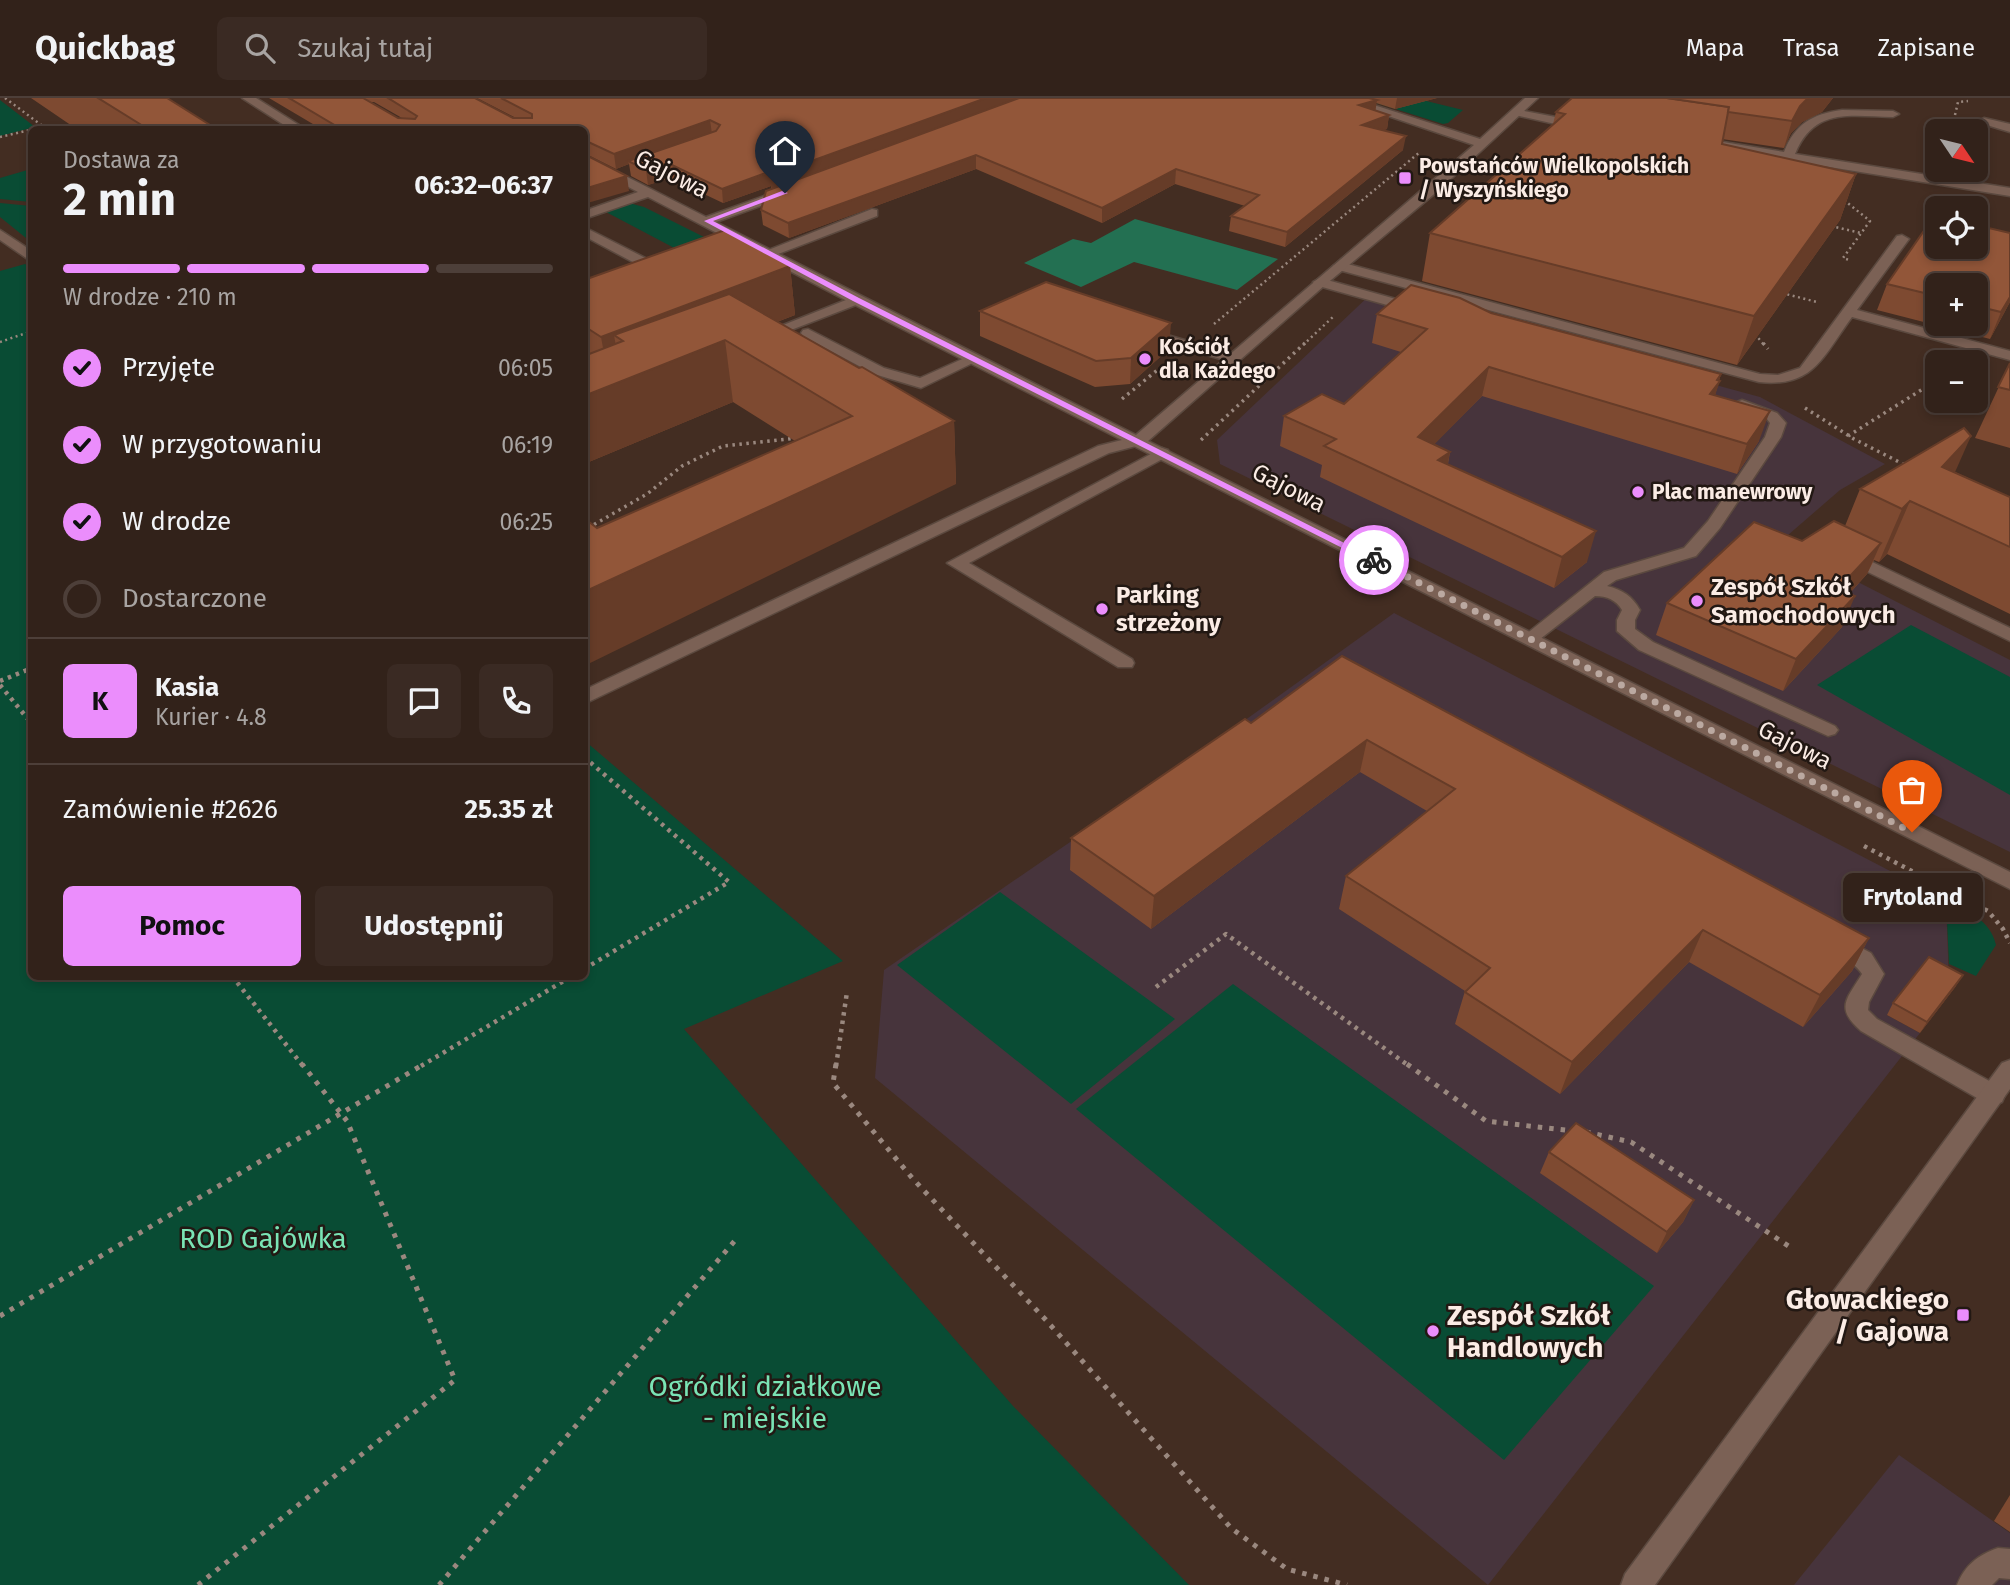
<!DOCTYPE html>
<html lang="pl">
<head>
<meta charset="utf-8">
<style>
  :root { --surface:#32221a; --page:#3a2a23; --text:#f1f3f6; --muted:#a8a4a2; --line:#4d3f39; --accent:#eb8dfc }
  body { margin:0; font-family:"Fira Sans",sans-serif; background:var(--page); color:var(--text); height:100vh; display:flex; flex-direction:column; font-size:26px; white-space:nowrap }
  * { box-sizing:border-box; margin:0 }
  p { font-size:23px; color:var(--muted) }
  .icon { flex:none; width:38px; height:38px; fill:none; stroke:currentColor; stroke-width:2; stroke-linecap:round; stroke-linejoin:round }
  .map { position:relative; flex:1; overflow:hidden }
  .side { position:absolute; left:28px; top:28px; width:560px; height:854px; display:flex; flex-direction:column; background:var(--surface); border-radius:10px; box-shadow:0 4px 10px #0003,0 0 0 2px var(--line) }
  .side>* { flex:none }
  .needle { width:46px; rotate:125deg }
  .buttons { position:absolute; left:1925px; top:21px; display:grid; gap:14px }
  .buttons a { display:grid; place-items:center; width:63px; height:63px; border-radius:10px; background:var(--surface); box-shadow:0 4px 10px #0003,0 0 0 2px var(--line); font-size:35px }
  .pin { position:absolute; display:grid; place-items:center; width:60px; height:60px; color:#fff; margin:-72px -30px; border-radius:50% 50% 50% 0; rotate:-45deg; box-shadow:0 0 7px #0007 }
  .pin .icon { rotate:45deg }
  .courier { position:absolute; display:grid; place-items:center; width:70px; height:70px; margin:-35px; border:5px solid #eb8dfc; border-radius:50%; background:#fff; color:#222; box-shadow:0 2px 9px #0007 }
  .bubble { position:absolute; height:49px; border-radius:10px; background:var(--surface); box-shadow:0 4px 10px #0003,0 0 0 2px var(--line); font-size:23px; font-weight:700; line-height:49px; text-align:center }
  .headline em { font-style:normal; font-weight:700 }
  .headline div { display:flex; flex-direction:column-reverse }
  .headline { display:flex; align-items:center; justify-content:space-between; height:119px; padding:0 35px }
  h1 { font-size:46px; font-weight:700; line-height:52px }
  .bar { display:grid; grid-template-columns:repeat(4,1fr); gap:10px 7px; align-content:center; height:84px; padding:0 35px }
  .bar i { height:9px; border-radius:5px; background:var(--line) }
  .bar .on { background:var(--accent) }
  .bar p { grid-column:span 4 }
  .line { display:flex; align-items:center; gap:18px; padding:0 35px; border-top:2px solid var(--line) }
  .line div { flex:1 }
  .round { display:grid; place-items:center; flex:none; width:74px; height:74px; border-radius:10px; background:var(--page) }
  ol { padding:0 35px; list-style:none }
  li { display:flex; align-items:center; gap:21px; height:77px }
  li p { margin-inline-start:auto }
  li .icon { padding:7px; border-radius:50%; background:var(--accent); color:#111; stroke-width:4 }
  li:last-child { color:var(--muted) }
  li i { width:38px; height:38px; border:4px solid var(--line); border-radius:50% }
  .button { display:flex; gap:14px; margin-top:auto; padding:14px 35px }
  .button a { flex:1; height:80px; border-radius:10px; background:var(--accent); color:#111; font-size:28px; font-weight:700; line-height:80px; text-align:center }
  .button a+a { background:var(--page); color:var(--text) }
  header { display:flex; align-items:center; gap:42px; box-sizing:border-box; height:98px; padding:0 35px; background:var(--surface); border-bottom:2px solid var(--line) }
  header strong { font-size:33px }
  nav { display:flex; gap:38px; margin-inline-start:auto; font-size:24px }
  .search { width:490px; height:63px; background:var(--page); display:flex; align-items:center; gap:18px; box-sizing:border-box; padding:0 24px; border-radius:10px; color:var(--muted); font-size:26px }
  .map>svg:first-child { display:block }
  .education { fill:#47343c }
  .green { fill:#094c34 }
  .forest { fill:#237052 }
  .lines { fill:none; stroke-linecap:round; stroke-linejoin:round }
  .lane-casing { stroke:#5b493f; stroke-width:3 }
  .street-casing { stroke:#5b493f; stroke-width:3 }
  .path-far3 { stroke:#9a887f; stroke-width:2.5; stroke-dasharray:2 3.5; stroke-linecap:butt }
  .path-far2 { stroke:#9a887f; stroke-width:3.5; stroke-dasharray:2.5 4.5; stroke-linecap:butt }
  .path-far1 { stroke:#9a887f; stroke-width:4.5; stroke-dasharray:3.5 5; stroke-linecap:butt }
  .path { stroke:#9a887f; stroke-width:5; stroke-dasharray:4.5 7; stroke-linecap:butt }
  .lane { fill:#7b6155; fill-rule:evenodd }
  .street { fill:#7b6155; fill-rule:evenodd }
  .wall { fill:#7e4a31; fill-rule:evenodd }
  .shaded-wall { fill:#663c28; fill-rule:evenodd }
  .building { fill:#925639; stroke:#663c28; stroke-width:2 }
  .route { fill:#eb8dfc }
  .done { stroke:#bba9a1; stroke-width:7; stroke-dasharray:0 12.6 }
  .poi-dot { fill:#eb8dfc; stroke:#221813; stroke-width:2.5 }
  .labels { text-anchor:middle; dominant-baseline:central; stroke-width:5; stroke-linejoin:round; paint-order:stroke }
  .far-poi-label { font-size:21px; font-weight:bold; fill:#fbece5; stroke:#221813; text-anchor:start }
  .street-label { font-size:24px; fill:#fbece5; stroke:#221813 }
  .poi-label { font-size:24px; font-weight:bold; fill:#fbece5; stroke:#221813; text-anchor:start }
  .near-park-label { font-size:28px; fill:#7ae4b5; stroke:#221813 }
  .near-poi-label { font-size:28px; font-weight:bold; fill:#fbece5; stroke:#221813; text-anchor:end }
</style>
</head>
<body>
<header>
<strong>Quickbag</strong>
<div class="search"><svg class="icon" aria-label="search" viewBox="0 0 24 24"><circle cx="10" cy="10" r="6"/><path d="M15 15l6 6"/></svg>Szukaj tutaj</div>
<nav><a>Mapa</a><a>Trasa</a><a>Zapisane</a></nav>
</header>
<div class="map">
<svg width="2010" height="1487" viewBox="0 0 2010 1487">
  <rect width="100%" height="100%" fill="#432d22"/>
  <g class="education">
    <polygon points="1373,194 1760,299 1885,366 1840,392 1780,444 2010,562 2010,754 1220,366 1217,342"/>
    <polygon points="1394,515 1946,802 1949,885 1887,917 1920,935 1488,1487 875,980 884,872 1198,656"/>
    <polygon points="1899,1357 2010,1435 2010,1487 1794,1487"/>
  </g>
  <g class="green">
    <polygon points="1369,0 1414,0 1463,12 1448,25 1443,26 1367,2"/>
    <polygon points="0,2 35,29 0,38"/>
    <polygon points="31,71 31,104 0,101 0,80"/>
    <polygon points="0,105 31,108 31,144 0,119"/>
    <polygon points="629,105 644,109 708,141 699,163 606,114"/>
    <polygon points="25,166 32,171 32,878 584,878 585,643 843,863 684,931 1013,1308 1189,1487 0,1487 0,173"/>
    <polygon points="1911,527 2010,579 2010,697 1817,587"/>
    <polygon points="1000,794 1175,921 1071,1006 897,867"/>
    <path d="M1946 802C1968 814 1990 821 1996 847L1976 878 1949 866Z"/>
    <polygon points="1233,886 1654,1188 1504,1362 1076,1011"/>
  </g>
  <polygon class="forest" points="1135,121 1278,161 1237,192 1134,164 1081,189 1024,165 1073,141 1091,145"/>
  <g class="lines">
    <defs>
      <g id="lane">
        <polygon points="242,0 256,0 307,32 292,32"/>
        <polygon points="1519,12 1582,24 1588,28 1582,32 1515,17 1513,15"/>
        <path d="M1842 12 1893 13 1899 16 1893 19C1851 18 1814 9 1795 56L2010 90V98L1711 50 1705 46 1711 42 1784 54C1795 26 1812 16 1842 12Z"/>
        <polygon points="1984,20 2010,26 2010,34 1980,25 1978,23"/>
        <polygon points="872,111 877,112 877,118 773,158 768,159 761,155"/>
        <polygon points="584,129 671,173 673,176 666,180 661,179 584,138"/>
        <polygon points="0,132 32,153 32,164 0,142"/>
        <path d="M1902 137 1909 141 1857 212 2010 253V262L1852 219C1823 258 1814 290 1759 284L1335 171 1333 168 1340 164 1760 276 1778 277 1800 270 1897 138Z"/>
        <polygon points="1320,180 1421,208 1423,211 1416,215 1315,187 1313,184"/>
        <polygon points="856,198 861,199 861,205 765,242 755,242 753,239"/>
        <polygon points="1143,230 1236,257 1238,260 1231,264 1138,237 1136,234"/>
        <polygon points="808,231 884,270 920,280 969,258 974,257 981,261 921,290 874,276 803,238 801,235 803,232"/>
        <path d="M1742 302 1777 315 1786 325 1781 339 1720 430 1696 458 1616 482 1607 488C1623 492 1632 498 1640 512L1635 522V531L1653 544 1835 628 1838 632 1835 636 1828 638 1639 552 1617 533V522L1622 512C1616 502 1607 498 1595 498L1535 545 1529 547 1520 541 1604 474 1684 450 1708 423 1765 339 1770 325 1767 321 1737 310 1734 307 1737 304Z"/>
        <polygon points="1138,338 1144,340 1146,343 1144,346 1109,355 584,606 584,592 1098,348"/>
        <polygon points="1162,350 1168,352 1170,355 1168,358 969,465 1132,561 1134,565 1132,569 1118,569 947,465"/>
        <polygon points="1845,451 2010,530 2010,543 1839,460 1836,456 1839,452"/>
        <path d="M1837 837 1871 855 1884 876 1869 904 1868 912 1877 921 2002 990 2005 997 2002 1004 1993 1007 1984 1004 1861 933C1835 910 1846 902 1862 876 1853 861 1834 859 1826 845L1829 839Z"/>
        <path d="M1998 1450 2010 1451V1481L1999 1480 1992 1487H1957C1965 1467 1978 1457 1998 1450Z"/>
      </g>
      <g id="street">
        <polygon points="1335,0 1352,0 1480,41 1525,0 1538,0 1439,92 1325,187 1148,343 2010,774 2010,791 851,205 648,99 584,121 584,113 638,94 584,66 584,57 706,119 786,90 794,90 794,96 716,124 1136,337 1474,47"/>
        <polygon points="2010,962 2010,991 1655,1487 1621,1487 1625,1476 2002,965"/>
      </g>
    </defs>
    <use href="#lane" class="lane-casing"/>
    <use href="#street" class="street-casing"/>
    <g class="path-far3">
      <polyline points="5,0 48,32"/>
      <polyline points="1955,17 1958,4 1968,3"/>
      <polyline points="0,39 43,29"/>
      <polyline points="1844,102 1870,123 1843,160 1849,162"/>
      <polyline points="1831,128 1861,135"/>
      <polyline points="1782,195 1817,204"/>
      <polyline points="1214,226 1420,54"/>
      <polyline points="1755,236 1764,247"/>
      <polyline points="0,244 32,233"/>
      <polyline points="1303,247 1335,217"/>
    </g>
    <g class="path-far2">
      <polyline points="1763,245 1768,251"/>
      <polyline points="1122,301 1161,269"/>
      <polyline points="1805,310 1854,341 1907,368"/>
      <polyline points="1848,338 1937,282"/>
      <polyline points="1201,342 1305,245"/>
      <polyline points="588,430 647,396 682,368 723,348 797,340"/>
    </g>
    <g class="path-far1">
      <polyline points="0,583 32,570"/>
      <polyline points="0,587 32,626"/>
      <polyline points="584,659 729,784 584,871"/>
      <polyline points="1864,748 1988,813 2003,831 2010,845"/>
      <polyline points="232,878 303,968"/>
      <polyline points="1156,889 1226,836 1409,968"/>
      <polyline points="421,968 572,878"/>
      <polyline points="836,968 847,894"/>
    </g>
    <g class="path">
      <polyline points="836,966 833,985 913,1081 1045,1221 1231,1430 1287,1471 1347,1487"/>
      <polyline points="1407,966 1486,1023 1573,1033"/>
      <polyline points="1586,1034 1631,1044 1790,1149"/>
      <polyline points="0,1218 424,966"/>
      <polyline points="198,1487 455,1282 347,1023 302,966"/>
      <polyline points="439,1487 738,1139"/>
    </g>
    <use href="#lane" class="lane"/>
    <use href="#street" class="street"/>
  </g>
  <g class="wall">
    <polygon points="31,0 167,0 218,32 78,32"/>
    <path d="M269 0H475L513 20H516L477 0H1437L1395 11 1376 5 1375 12 1389 17 1387 31 1383 32 1403 52 1285 149 1229 133 1231 118 1245 108 1175 86 1102 125 976 71 789 140 763 127 761 112 771 91V88L723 105 670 80 648 87 631 78 629 66 616 71 584 55V32H323ZM370 4H374L402 20H398Z"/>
    <polygon points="1572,0 1833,0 1822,14 1802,24 1791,35 1784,50 1722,41 1722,46 1856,76 1840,122 1737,267 1422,183 1430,135 1553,26 1556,14"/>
    <path d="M1930 124 1937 126V149H1976V127L2010 135V204L1990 241 1877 212 1887 186ZM1937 187H1976V226H1937Z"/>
    <polygon points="790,168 795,217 777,224 859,270 954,323 956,386 597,430 795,343 733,304 584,366 584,182"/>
    <polygon points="980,213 1169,251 1130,286 1095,289 980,238"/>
    <polygon points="1491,215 1721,276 1715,297 1759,343 1737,376 1482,298 1434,346 1450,354 1448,366 1587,464 1554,490 1320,379 1322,367 1280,348 1284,318 1344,306 1401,254 1372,245 1377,216"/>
    <polygon points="2010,265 2010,350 1975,340"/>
    <polygon points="1955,374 2010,399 2010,516 1887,456 1879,464 1874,462 1867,476 1850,495 1842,529 1783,593 1656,537 1667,505 1802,443 1845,428 1860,391"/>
    <polygon points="1342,558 1869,840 1852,873 1803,929 1689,864 1560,996 1455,926 1465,893 1339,811 1346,778 1427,713 1360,674 1151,831 1070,772 1071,740 1251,625"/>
    <polygon points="1956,888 1920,935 1887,917 1893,905"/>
    <polygon points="1549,1054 1694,1102 1683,1124 1657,1155 1540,1075"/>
    <polygon points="2010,1397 2010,1434 1994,1423"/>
  </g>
  <g class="shaded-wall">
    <polygon points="986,0 1023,0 772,92 771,88 723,105 722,91"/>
    <polygon points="1397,0 1437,0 1395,11"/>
    <polygon points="1808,0 1833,0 1822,14 1802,24 1791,35 1784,50 1792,23 1800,8"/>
    <polygon points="1377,2 1375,16 1359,7"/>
    <polygon points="1389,17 1387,31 1360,41 1362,27"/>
    <polygon points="710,22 712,36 628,63 629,66 616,71 614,56"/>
    <polygon points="1406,38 1403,52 1285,149 1287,134"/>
    <polygon points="976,57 976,71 789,140 788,125"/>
    <polygon points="668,65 670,80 648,87 646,72"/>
    <polygon points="1176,71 1175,86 1102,125 1102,110"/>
    <polygon points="1856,76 1840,122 1737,267 1754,218"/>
    <polygon points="627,78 629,93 584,106 584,91"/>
    <path d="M790 168 795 217 727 243 725 242 733 304 584 366V298L610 288 601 239ZM614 237 623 243 622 283Z"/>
    <polygon points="2010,199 2010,204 1990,241 2001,214"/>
    <polygon points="1171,225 1169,251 1130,286 1131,260"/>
    <polygon points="1489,269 1482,298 1412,369 1418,339"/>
    <polygon points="1721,276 1718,285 1720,283 1710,312 1710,296"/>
    <polygon points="1770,313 1759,343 1737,376 1747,346"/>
    <polygon points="954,323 956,386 584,568 584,494"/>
    <polygon points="1971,338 1948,390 1942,369"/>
    <polygon points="1450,354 1444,384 1438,362"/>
    <polygon points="1910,403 1887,456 1879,464 1902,411"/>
    <polygon points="1596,433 1587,464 1554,490 1562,459"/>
    <polygon points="1881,445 1867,476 1825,522 1838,491"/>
    <polygon points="1855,498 1842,529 1783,593 1796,561"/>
    <polygon points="1367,642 1360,674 1151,831 1154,798"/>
    <polygon points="1703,832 1689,864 1560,996 1572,964"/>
    <polygon points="1869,840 1852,873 1803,929 1820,897"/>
    <polygon points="1963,877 1956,888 1920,935 1927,924"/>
    <polygon points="1694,1102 1683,1124 1657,1155 1667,1134"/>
  </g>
  <g class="building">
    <polygon points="98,0 167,0 218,32 137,32 143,28"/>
    <polygon points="289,0 363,0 398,20 415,21 417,18 388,0 475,0 513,20 532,20 532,16 501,0 986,0 770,78 771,73 722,91 668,65 646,72 628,63 716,33 720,27 710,22 614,56 584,42 584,32 343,32"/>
    <polygon points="1019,0 1369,0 1377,2 1359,7 1389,17 1362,27 1406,38 1287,134 1231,118 1259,97 1176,71 1102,110 976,57 788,125 761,112 766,93"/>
    <polygon points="1572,0 1667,0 1729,9 1722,46 1856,76 1754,218 1430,135 1565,16 1556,14"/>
    <polygon points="1667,0 1808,0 1800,8 1792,23 1728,14 1729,9"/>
    <polygon points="584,56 627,78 584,91"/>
    <polygon points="1930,124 1937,126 1937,149 1976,149 1976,127 2010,135 2010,199 2001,214 1976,208 1976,187 1937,187 1937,198 1887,186"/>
    <polygon points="725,132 790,168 601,239 584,228 584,182"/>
    <polygon points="1046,184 1171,225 1131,260 1096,263 980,213"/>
    <polygon points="1411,187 1460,200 1491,215 1721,276 1717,282 1720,283 1710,296 1770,313 1747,346 1489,269 1418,339 1450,354 1438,362 1596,433 1562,459 1324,348 1336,341 1284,318 1322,296 1344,306 1427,231 1377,216"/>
    <polygon points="729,196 859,270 862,269 954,323 584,494 584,420 597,430 852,318 725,242 584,298 584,258 623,243 614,237"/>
    <polygon points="2010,265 2010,292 1998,289"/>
    <polygon points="1964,330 1971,338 1942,369 2010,399 2010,449 1910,403 1902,411 1860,391"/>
    <polygon points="1834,423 1881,445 1838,491 1855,498 1796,561 1667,505 1754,424 1802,443"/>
    <polygon points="1342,558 1869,840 1820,897 1703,832 1572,964 1465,894 1490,870 1346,778 1455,691 1367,642 1154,798 1071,740 1245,621 1251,625"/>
    <polygon points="1929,859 1963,877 1927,924 1893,905"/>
    <polygon points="1576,1025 1694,1102 1667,1134 1549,1054"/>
  </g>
  <polygon class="route" points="782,93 788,95 713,123 859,200 1378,462 1370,464 853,203 704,123"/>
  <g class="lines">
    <polyline class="done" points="1374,462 1912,734"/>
  </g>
  <g class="poi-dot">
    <rect x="1398" y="73" width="14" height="14" rx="3.5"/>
    <circle cx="1145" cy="261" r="7"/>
    <circle cx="1638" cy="394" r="7"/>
    <circle cx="1697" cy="503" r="7"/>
    <circle cx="1102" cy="511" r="7"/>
    <rect x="1956" y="1210" width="14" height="14" rx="3.5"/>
    <circle cx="1433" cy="1233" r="7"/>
  </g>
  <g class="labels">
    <g class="far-poi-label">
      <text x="1419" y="68">Powstańców Wielkopolskich<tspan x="1419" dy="24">/ Wyszyńskiego</tspan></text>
      <text x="1159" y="249">Kościół<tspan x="1159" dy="24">dla Każdego</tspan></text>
      <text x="1652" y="394">Plac manewrowy</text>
    </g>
    <g class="street-label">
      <text transform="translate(672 76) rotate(27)">Gajowa</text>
      <text transform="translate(1289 390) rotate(27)">Gajowa</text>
      <text transform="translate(1795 647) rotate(27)">Gajowa</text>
    </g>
    <g class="poi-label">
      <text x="1711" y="489">Zespół Szkół<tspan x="1711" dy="28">Samochodowych</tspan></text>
      <text x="1116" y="497">Parking<tspan x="1116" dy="28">strzeżony</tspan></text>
    </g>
    <g class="near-park-label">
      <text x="263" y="1140">ROD Gajówka</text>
      <text x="765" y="1288">Ogródki działkowe<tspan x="765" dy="32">- miejskie</tspan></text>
    </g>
    <g class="near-poi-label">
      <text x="1949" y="1201">Głowackiego<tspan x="1949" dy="32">/ Gajowa</tspan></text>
      <text x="1447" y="1217" text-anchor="start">Zespół Szkół<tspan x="1447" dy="32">Handlowych</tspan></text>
    </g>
  </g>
</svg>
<div class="buttons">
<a><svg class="needle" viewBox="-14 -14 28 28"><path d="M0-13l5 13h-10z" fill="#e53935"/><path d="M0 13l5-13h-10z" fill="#a8a4a2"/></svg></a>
<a><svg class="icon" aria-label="locate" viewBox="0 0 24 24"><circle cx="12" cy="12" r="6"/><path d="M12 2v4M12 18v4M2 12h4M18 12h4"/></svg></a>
<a>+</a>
<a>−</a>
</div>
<div class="pin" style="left:1912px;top:734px;background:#ea580c"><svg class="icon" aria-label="bag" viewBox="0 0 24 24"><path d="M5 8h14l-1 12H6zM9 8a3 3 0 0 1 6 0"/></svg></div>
<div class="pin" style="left:785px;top:95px;background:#1f2937"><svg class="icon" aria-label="home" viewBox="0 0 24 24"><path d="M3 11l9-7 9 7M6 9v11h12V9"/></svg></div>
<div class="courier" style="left:1374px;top:462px"><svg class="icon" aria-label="bike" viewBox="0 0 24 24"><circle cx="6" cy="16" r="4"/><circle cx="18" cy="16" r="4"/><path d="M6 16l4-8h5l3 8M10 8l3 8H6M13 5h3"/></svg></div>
<div class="bubble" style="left:1843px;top:775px;width:140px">Frytoland</div>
<section class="side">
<div class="headline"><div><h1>2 min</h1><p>Dostawa za</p></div><em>06:32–06:37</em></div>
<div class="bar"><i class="on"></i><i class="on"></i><i class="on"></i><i></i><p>W drodze · 210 m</p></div>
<ol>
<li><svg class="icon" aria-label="check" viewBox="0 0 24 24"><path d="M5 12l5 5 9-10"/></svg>Przyjęte<p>06:05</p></li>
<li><svg class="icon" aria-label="check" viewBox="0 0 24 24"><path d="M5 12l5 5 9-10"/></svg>W przygotowaniu<p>06:19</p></li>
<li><svg class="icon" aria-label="check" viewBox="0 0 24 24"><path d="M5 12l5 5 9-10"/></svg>W drodze<p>06:25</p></li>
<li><i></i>Dostarczone</li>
</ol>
<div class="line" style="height:126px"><b class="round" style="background:var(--accent);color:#111">K</b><div><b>Kasia</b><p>Kurier · 4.8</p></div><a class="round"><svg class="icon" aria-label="chat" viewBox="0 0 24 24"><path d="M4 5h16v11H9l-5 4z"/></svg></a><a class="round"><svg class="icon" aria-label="phone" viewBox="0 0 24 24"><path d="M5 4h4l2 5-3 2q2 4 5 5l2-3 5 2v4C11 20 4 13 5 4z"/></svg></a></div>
<div class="line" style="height:91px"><div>Zamówienie #2626</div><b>25.35 zł</b></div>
<div class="button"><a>Pomoc</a><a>Udostępnij</a></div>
</section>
</div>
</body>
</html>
